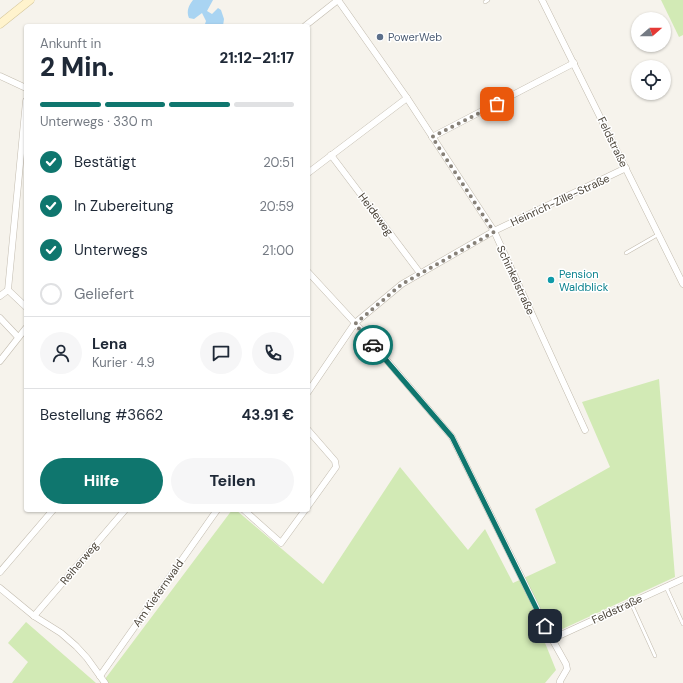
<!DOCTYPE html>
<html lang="de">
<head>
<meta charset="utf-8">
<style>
  :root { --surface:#fff; --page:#f6f6f7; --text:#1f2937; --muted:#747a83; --line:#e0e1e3; --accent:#0f766e }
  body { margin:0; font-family:"DM Sans",sans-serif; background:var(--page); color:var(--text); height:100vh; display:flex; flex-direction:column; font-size:15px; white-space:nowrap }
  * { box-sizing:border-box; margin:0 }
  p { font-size:13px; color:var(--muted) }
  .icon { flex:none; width:22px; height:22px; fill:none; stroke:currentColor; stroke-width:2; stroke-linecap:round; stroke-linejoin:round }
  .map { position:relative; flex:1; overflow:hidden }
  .drawer { position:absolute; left:24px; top:24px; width:286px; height:488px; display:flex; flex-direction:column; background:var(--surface); border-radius:4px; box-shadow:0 1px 3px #0004 }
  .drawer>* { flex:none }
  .needle { width:26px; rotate:70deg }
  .tools { position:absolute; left:631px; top:12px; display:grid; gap:8px }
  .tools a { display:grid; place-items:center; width:40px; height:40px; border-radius:50%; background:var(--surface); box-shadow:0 1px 3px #0004; font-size:20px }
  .pin { position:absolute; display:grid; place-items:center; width:34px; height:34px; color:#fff; margin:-17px; border-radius:8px; box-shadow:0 2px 6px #0006 }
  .courier { position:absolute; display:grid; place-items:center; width:40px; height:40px; margin:-20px; border:3px solid #0f766e; border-radius:50%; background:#fff; color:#222; box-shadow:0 1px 5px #0007 }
  .overview em { font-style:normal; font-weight:800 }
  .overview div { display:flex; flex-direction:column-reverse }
  .overview { display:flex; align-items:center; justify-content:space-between; height:68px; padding:0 16px }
  h1 { font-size:26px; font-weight:800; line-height:30px }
  .bar { display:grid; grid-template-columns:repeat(4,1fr); gap:6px 4px; align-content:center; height:48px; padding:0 16px }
  .bar i { height:5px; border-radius:3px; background:var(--line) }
  .bar .current { background:var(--accent) }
  .bar p { grid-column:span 4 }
  .line { display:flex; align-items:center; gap:10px; padding:0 16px; border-top:1px solid var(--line) }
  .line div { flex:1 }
  .round { display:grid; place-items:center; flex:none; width:42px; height:42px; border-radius:21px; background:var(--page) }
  ol { padding:0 16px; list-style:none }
  li { display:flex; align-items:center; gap:12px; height:44px }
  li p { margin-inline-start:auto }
  li .icon { padding:4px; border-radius:50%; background:var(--accent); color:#fff; stroke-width:4 }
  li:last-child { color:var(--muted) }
  li i { width:22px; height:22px; border:2px solid var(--line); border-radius:50% }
  .action { display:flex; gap:8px; margin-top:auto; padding:8px 16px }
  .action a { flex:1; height:46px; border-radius:24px; background:var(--accent); color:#fff; font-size:16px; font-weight:800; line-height:46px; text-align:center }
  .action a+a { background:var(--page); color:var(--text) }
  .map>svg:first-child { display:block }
  .green { fill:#d2eab5 }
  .water { fill:#a9d4f2 }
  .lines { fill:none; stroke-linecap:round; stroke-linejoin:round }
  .service-casing { stroke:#c2bbae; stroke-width:4 }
  .minor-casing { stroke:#c2bbae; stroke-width:7 }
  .secondary-casing { stroke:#d6c79b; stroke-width:9 }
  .service { stroke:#fff; stroke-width:3 }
  .minor { stroke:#fff; stroke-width:6 }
  .secondary { stroke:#fff3cd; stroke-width:8 }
  .done { stroke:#878178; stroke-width:4; stroke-dasharray:0 7.2 }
  .route { stroke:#0f766e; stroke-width:5 }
  .service-dot { fill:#5c6f8a; stroke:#fff; stroke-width:1.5 }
  .culture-dot { fill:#0f9aa8; stroke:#fff; stroke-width:1.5 }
  .labels { text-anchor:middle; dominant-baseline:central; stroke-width:3; stroke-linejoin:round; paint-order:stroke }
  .service-label { font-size:11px; fill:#4e5e75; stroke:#fff; text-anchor:start }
  .street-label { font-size:11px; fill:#4b4439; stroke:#fff }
  .culture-label { font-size:11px; fill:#0d838f; stroke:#fff; text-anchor:start }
</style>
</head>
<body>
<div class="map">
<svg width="683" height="683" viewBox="0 0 683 683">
  <rect width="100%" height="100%" fill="#f6f3ec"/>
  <g class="green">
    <polygon points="661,0 683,0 683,35 679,37"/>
    <polygon points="659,379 675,577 543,638 556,670 545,683 102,683 232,510 236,510 323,584 400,467 468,550 485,529 513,583 556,563 535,509 610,467 582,402"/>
    <polygon points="26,622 96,683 12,683 28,662 8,643"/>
  </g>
  <path class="water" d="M193 0H213L207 11 212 14 218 8 221 10 224 19 223 26H202L205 24 206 21 202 13 194 19 189 18C186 11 189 5 193 0Z"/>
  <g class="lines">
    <defs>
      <g id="service">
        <polyline points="485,2 488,0"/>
        <polyline points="626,253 659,234"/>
        <polyline points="666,587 683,624"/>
        <polyline points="631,603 655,656"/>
      </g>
      <g id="minor">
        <polyline points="338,0 407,98 494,231 585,430"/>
        <polyline points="542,0 683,284"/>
        <polyline points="305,26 338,0"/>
        <polyline points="0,76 26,88"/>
        <polyline points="26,101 8,290 26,307"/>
        <polyline points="432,137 574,63"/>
        <polyline points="331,155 420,273"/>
        <polyline points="308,173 407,98"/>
        <polyline points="308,272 355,323 452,437 552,639 566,664 567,669 560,681 560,683"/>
        <polyline points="0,296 8,290"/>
        <polyline points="0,318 18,337"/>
        <polyline points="0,361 26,328"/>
        <polyline points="308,392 355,323 402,284 494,231 626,168"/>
        <polyline points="308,430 335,461 336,467 308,506"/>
        <polyline points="244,510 281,543 305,510"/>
        <polyline points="0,572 53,510"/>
        <polyline points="0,588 34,616 61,633 76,646 87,658 105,683"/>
        <polyline points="34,616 125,510"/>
        <polyline points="552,639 683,579"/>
        <polyline points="100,676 217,510"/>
      </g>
      <polyline id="secondary" points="0,24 30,0"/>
    </defs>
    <use href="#service" class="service-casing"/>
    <use href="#minor" class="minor-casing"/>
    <use href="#secondary" class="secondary-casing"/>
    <use href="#service" class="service"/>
    <use href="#minor" class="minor"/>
    <use href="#secondary" class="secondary"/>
  </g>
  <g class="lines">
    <polyline class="done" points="373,345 355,324 402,284 494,232 432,137 497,104"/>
    <polyline class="route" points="373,345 452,437 545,626"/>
  </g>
  <circle class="service-dot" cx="380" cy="37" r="4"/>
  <circle class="culture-dot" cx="551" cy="280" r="4"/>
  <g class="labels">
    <g class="service-label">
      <text x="388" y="37">PowerWeb</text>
    </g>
    <g class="street-label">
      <text transform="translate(613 142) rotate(64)">Feldstraße</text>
      <text transform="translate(560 200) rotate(-25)">Heinrich-Zille-Straße</text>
      <text transform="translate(376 214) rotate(53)">Heideweg</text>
      <text transform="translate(516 280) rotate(65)">Schinkelstraße</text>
      <text transform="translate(79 563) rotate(-50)">Reiherweg</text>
      <text transform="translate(158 593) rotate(-55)">Am Kiefernwald</text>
      <text transform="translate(617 609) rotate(-25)">Feldstraße</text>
    </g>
    <g class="culture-label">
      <text x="559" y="274">Pension<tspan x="559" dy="13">Waldblick</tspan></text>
    </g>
  </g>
</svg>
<div class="tools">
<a><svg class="needle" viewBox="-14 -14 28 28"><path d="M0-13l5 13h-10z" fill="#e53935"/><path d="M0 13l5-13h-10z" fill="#747a83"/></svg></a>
<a><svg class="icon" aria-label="locate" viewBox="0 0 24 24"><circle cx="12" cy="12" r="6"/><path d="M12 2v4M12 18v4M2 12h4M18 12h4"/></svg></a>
</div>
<div class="pin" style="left:497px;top:104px;background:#ea580c"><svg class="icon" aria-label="bag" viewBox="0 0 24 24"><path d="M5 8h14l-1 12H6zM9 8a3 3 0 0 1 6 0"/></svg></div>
<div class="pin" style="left:545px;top:626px;background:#1f2937"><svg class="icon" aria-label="home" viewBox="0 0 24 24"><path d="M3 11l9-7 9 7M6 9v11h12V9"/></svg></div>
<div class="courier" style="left:373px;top:345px"><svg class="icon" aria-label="car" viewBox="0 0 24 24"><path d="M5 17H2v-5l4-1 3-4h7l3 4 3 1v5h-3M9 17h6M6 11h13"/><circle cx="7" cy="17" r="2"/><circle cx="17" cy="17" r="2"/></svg></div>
<section class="drawer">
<div class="overview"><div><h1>2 Min.</h1><p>Ankunft in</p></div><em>21:12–21:17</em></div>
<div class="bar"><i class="current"></i><i class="current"></i><i class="current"></i><i></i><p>Unterwegs · 330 m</p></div>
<ol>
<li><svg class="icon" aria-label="check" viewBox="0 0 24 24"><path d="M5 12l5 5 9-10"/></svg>Bestätigt<p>20:51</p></li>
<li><svg class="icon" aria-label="check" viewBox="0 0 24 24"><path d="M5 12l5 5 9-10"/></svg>In Zubereitung<p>20:59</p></li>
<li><svg class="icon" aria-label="check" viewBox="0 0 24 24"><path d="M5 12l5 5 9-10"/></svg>Unterwegs<p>21:00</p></li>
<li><i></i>Geliefert</li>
</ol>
<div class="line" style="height:72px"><a class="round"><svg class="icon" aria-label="person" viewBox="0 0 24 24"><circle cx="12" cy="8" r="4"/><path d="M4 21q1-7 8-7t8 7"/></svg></a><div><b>Lena</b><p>Kurier · 4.9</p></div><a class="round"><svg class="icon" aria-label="chat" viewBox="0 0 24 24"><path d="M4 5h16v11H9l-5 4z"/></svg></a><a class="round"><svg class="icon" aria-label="phone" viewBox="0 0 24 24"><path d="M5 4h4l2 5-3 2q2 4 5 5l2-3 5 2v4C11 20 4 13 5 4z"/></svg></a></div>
<div class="line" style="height:52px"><div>Bestellung #3662</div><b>43.91 €</b></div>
<div class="action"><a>Hilfe</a><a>Teilen</a></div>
</section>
</div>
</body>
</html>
